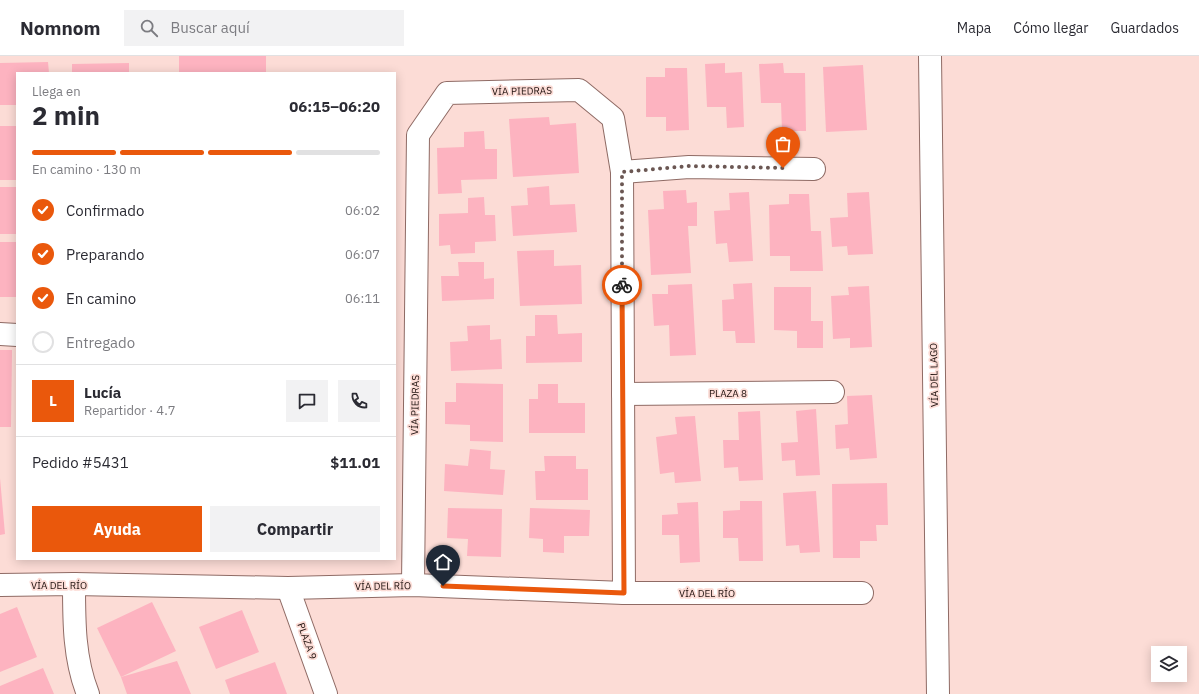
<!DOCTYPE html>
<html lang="es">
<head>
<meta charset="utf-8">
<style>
  :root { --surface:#fff; --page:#f2f2f3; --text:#2b2b33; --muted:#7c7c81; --line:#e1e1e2; --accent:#ea580c }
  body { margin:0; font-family:"IBM Plex Sans",sans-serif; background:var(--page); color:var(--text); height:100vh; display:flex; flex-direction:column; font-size:15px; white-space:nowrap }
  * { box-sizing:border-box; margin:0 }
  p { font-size:13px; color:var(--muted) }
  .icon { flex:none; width:22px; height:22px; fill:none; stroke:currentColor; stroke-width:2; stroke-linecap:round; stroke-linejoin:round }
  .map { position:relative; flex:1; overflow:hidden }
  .drawer { position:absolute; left:16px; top:16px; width:380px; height:488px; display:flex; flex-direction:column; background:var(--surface); border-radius:0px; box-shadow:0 2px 10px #0003 }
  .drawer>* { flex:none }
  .buttons { position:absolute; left:1151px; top:590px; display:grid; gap:8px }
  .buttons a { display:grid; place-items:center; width:36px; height:36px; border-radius:0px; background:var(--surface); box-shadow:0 2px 10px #0003; font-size:20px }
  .pin { position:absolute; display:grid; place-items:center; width:34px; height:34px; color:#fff; margin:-41px -17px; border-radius:50% 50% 50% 0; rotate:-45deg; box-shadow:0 0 4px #0007 }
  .pin .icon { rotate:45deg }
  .courier { position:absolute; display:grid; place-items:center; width:40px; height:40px; margin:-20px; border:3px solid #ea580c; border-radius:50%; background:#fff; color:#222; box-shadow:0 1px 5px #0007 }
  .overview em { font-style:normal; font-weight:800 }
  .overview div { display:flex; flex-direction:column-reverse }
  .overview { display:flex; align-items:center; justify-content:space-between; height:68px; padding:0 16px }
  h1 { font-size:26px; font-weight:800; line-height:30px }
  .bar { display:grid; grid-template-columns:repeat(4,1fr); gap:6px 4px; align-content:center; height:48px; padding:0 16px }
  .bar i { height:5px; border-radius:3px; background:var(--line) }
  .bar .active { background:var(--accent) }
  .bar p { grid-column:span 4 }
  .line { display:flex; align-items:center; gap:10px; padding:0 16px; border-top:1px solid var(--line) }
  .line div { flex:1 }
  .round { display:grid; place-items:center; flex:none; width:42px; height:42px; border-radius:0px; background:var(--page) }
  ol { padding:0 16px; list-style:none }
  li { display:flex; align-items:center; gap:12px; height:44px }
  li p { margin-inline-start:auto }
  li .icon { padding:4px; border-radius:50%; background:var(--accent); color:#fff; stroke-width:4 }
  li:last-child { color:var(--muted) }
  li i { width:22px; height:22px; border:2px solid var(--line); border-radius:50% }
  .action { display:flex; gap:8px; margin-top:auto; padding:8px 16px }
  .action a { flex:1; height:46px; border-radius:0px; background:var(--accent); color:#fff; font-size:16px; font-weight:800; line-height:46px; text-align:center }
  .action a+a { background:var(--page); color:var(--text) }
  header { display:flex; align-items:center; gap:24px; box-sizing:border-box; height:56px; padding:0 20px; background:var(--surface); border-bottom:1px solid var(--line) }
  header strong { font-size:19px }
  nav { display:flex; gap:22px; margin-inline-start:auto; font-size:14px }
  .search { width:280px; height:36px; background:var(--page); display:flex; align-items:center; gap:10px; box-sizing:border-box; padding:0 14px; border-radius:0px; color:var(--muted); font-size:15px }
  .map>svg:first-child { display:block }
  .building { fill:#fdb3c0 }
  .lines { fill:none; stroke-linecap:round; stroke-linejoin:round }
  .street-casing { stroke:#8f6b65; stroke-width:24 }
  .street { stroke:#fff; stroke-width:22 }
  .done { stroke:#6b5753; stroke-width:4; stroke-dasharray:0 7.2 }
  .route { stroke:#ea580c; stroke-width:5 }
  .labels { text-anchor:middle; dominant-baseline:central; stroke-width:3.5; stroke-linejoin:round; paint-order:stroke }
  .street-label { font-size:10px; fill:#1d100d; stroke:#fcdcd6 }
</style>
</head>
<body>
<header>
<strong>Nomnom</strong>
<div class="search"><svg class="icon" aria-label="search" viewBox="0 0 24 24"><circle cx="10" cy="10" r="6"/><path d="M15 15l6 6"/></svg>Buscar aquí</div>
<nav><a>Mapa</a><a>Cómo llegar</a><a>Guardados</a></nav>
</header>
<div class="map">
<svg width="1199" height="638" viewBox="0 0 1199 638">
  <rect width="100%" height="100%" fill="#fcdcd6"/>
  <g class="building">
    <rect x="179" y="0" width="87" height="17"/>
    <polygon points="48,6 49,17 17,17 17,49 0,49 0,7"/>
    <polygon points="129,7 129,17 72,17 72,8"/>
    <polygon points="725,7 725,17 742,16 744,71 727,72 726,51 707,51 705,8"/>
    <polygon points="783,7 784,17 805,17 806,75 782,75 781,47 761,47 759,8"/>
    <polygon points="863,9 867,74 826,76 823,11"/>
    <polygon points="665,12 687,12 689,74 666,75 666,61 646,61 646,21 665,21"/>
    <polygon points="549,61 550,69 576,67 579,117 513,121 509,63"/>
    <rect x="0" y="70" width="17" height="54"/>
    <polygon points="484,75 485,93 497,93 497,123 461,124 462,137 438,138 437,92 464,91 464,76"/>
    <polygon points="549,130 550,149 575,148 577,176 513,180 511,150 528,149 527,132"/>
    <rect x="0" y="131" width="17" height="47"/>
    <polygon points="686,134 687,147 697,146 697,170 688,170 691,217 651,219 648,154 664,153 663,135"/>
    <polygon points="749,136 753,205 729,206 727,187 716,188 714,155 730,154 729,137"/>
    <polygon points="869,136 873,198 848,199 847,190 832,191 830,162 848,161 847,137"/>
    <polygon points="789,138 809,138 811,175 821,175 823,215 790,215 790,200 770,200 769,149 789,148"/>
    <polygon points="484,141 485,159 495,159 496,185 475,186 475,197 451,198 450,189 439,190 439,158 468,157 468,142"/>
    <rect x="0" y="186" width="17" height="55"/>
    <polygon points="554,194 554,210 581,209 582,248 520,250 517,195"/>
    <polygon points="458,206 484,206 484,223 494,222 494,243 442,245 441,220 459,220"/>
    <polygon points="752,227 755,287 736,287 735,275 723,275 722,244 734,243 733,228"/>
    <polygon points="692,228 696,299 670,300 669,269 654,270 652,238 668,238 668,229"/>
    <polygon points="869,230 872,291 850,292 850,282 833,283 831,240 849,239 848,231"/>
    <polygon points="774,231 811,231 811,265 823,265 823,292 797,292 797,275 774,274"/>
    <polygon points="535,259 557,259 558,278 582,277 582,306 526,307 526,280 535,280"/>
    <polygon points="490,269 490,284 501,283 502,313 451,315 450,286 468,285 467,270"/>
    <polygon points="0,294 12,294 11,371 0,371"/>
    <polygon points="456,327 503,328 503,386 470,385 470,369 445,368 445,346 456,346"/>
    <polygon points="538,328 558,328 558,347 585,347 585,377 529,377 529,343 538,343"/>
    <polygon points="872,339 877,402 850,404 849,392 836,393 835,369 848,368 847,340"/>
    <polygon points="816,353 820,419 796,420 795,404 782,405 781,387 798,386 796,355"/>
    <polygon points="760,355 763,424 739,425 738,411 724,412 723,384 739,384 738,356"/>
    <polygon points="695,360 701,425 675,427 674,416 660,418 656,381 677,378 675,361"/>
    <polygon points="470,393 491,395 490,413 505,414 503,439 444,435 445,408 468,410"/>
    <polygon points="544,400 576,400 576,413 588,413 588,444 536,444 535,415 545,415"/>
    <polygon points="0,422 5,478 0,479"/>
    <polygon points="887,427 888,469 876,469 877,485 860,485 860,502 833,502 832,428"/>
    <polygon points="816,435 820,496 800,497 799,489 786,490 783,437"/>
    <polygon points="740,445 762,445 763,505 739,505 738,482 723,482 723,455 740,454"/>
    <polygon points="698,446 700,506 680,507 679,479 662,479 662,459 678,458 677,447"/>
    <polygon points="448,452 502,453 501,501 467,500 468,483 447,482"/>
    <polygon points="530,452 590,454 589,480 564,480 564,497 543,496 543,483 529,482"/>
    <polygon points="152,546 176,595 121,621 97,572"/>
    <polygon points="17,551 37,601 0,616 0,558"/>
    <polygon points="242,554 259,596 216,613 199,571"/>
    <polygon points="177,605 191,638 127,638 121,621"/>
    <polygon points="275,606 287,638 230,638 225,624"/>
    <polygon points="43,612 54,638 0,638 0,630"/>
  </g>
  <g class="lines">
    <defs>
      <g id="street">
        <polyline points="930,0 938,638"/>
        <polyline points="622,116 689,111 814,113"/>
        <polyline points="0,278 17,279"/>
        <polyline points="623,338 833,336"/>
        <path d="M74 528C74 566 74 603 88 638"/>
        <polyline points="0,529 74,528 288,532 413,529 624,537 862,537"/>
        <polyline points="413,529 418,79 447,37 579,34 613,62 622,116 624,537"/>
        <polyline points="288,532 326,638"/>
      </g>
    </defs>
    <use href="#street" class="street-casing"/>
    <use href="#street" class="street"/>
  </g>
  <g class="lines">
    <polyline class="done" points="622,229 622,116 689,110 783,112"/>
    <polyline class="route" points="443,530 624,537 622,229"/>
  </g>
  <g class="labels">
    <g class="street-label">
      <text transform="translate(522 35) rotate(-1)">VÍA PIEDRAS</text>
      <text transform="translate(934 319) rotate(-91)">VÍA DEL LAGO</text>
      <text x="728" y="337">PLAZA 8</text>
      <text transform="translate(415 349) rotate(-89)">VÍA PIEDRAS</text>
      <text x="59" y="529">VÍA DEL RÍO</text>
      <text transform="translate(383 530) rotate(-1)">VÍA DEL RÍO</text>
      <text x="707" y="537">VÍA DEL RÍO</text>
      <text transform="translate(307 585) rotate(70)">PLAZA 9</text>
    </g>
  </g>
</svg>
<div class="buttons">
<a><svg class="icon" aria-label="layers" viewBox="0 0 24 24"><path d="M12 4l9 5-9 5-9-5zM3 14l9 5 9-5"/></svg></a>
</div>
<div class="pin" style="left:783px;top:112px;background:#ea580c"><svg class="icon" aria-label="bag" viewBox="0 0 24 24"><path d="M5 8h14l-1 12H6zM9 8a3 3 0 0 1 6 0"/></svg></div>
<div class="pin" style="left:443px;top:530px;background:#1f2937"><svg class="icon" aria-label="home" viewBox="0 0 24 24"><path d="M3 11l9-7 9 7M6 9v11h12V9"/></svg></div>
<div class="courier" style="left:622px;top:229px"><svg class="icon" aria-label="bike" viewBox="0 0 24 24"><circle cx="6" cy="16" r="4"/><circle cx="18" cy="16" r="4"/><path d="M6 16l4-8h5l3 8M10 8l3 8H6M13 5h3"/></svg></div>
<section class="drawer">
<div class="overview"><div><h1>2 min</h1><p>Llega en</p></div><em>06:15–06:20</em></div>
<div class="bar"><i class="active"></i><i class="active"></i><i class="active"></i><i></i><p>En camino · 130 m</p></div>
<ol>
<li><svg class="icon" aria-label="check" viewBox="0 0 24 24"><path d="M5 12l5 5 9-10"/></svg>Confirmado<p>06:02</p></li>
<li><svg class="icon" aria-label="check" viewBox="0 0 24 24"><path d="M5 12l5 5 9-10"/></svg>Preparando<p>06:07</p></li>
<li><svg class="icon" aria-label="check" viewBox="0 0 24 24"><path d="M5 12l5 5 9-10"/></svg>En camino<p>06:11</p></li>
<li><i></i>Entregado</li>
</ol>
<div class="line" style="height:72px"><b class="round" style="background:var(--accent);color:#fff">L</b><div><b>Lucía</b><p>Repartidor · 4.7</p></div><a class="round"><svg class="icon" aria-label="chat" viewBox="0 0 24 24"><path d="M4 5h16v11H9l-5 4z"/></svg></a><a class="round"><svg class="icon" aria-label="phone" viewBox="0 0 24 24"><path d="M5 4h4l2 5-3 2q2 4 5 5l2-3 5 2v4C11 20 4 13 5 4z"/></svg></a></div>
<div class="line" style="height:52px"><div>Pedido #5431</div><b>$11.01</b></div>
<div class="action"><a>Ayuda</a><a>Compartir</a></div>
</section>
</div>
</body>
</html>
